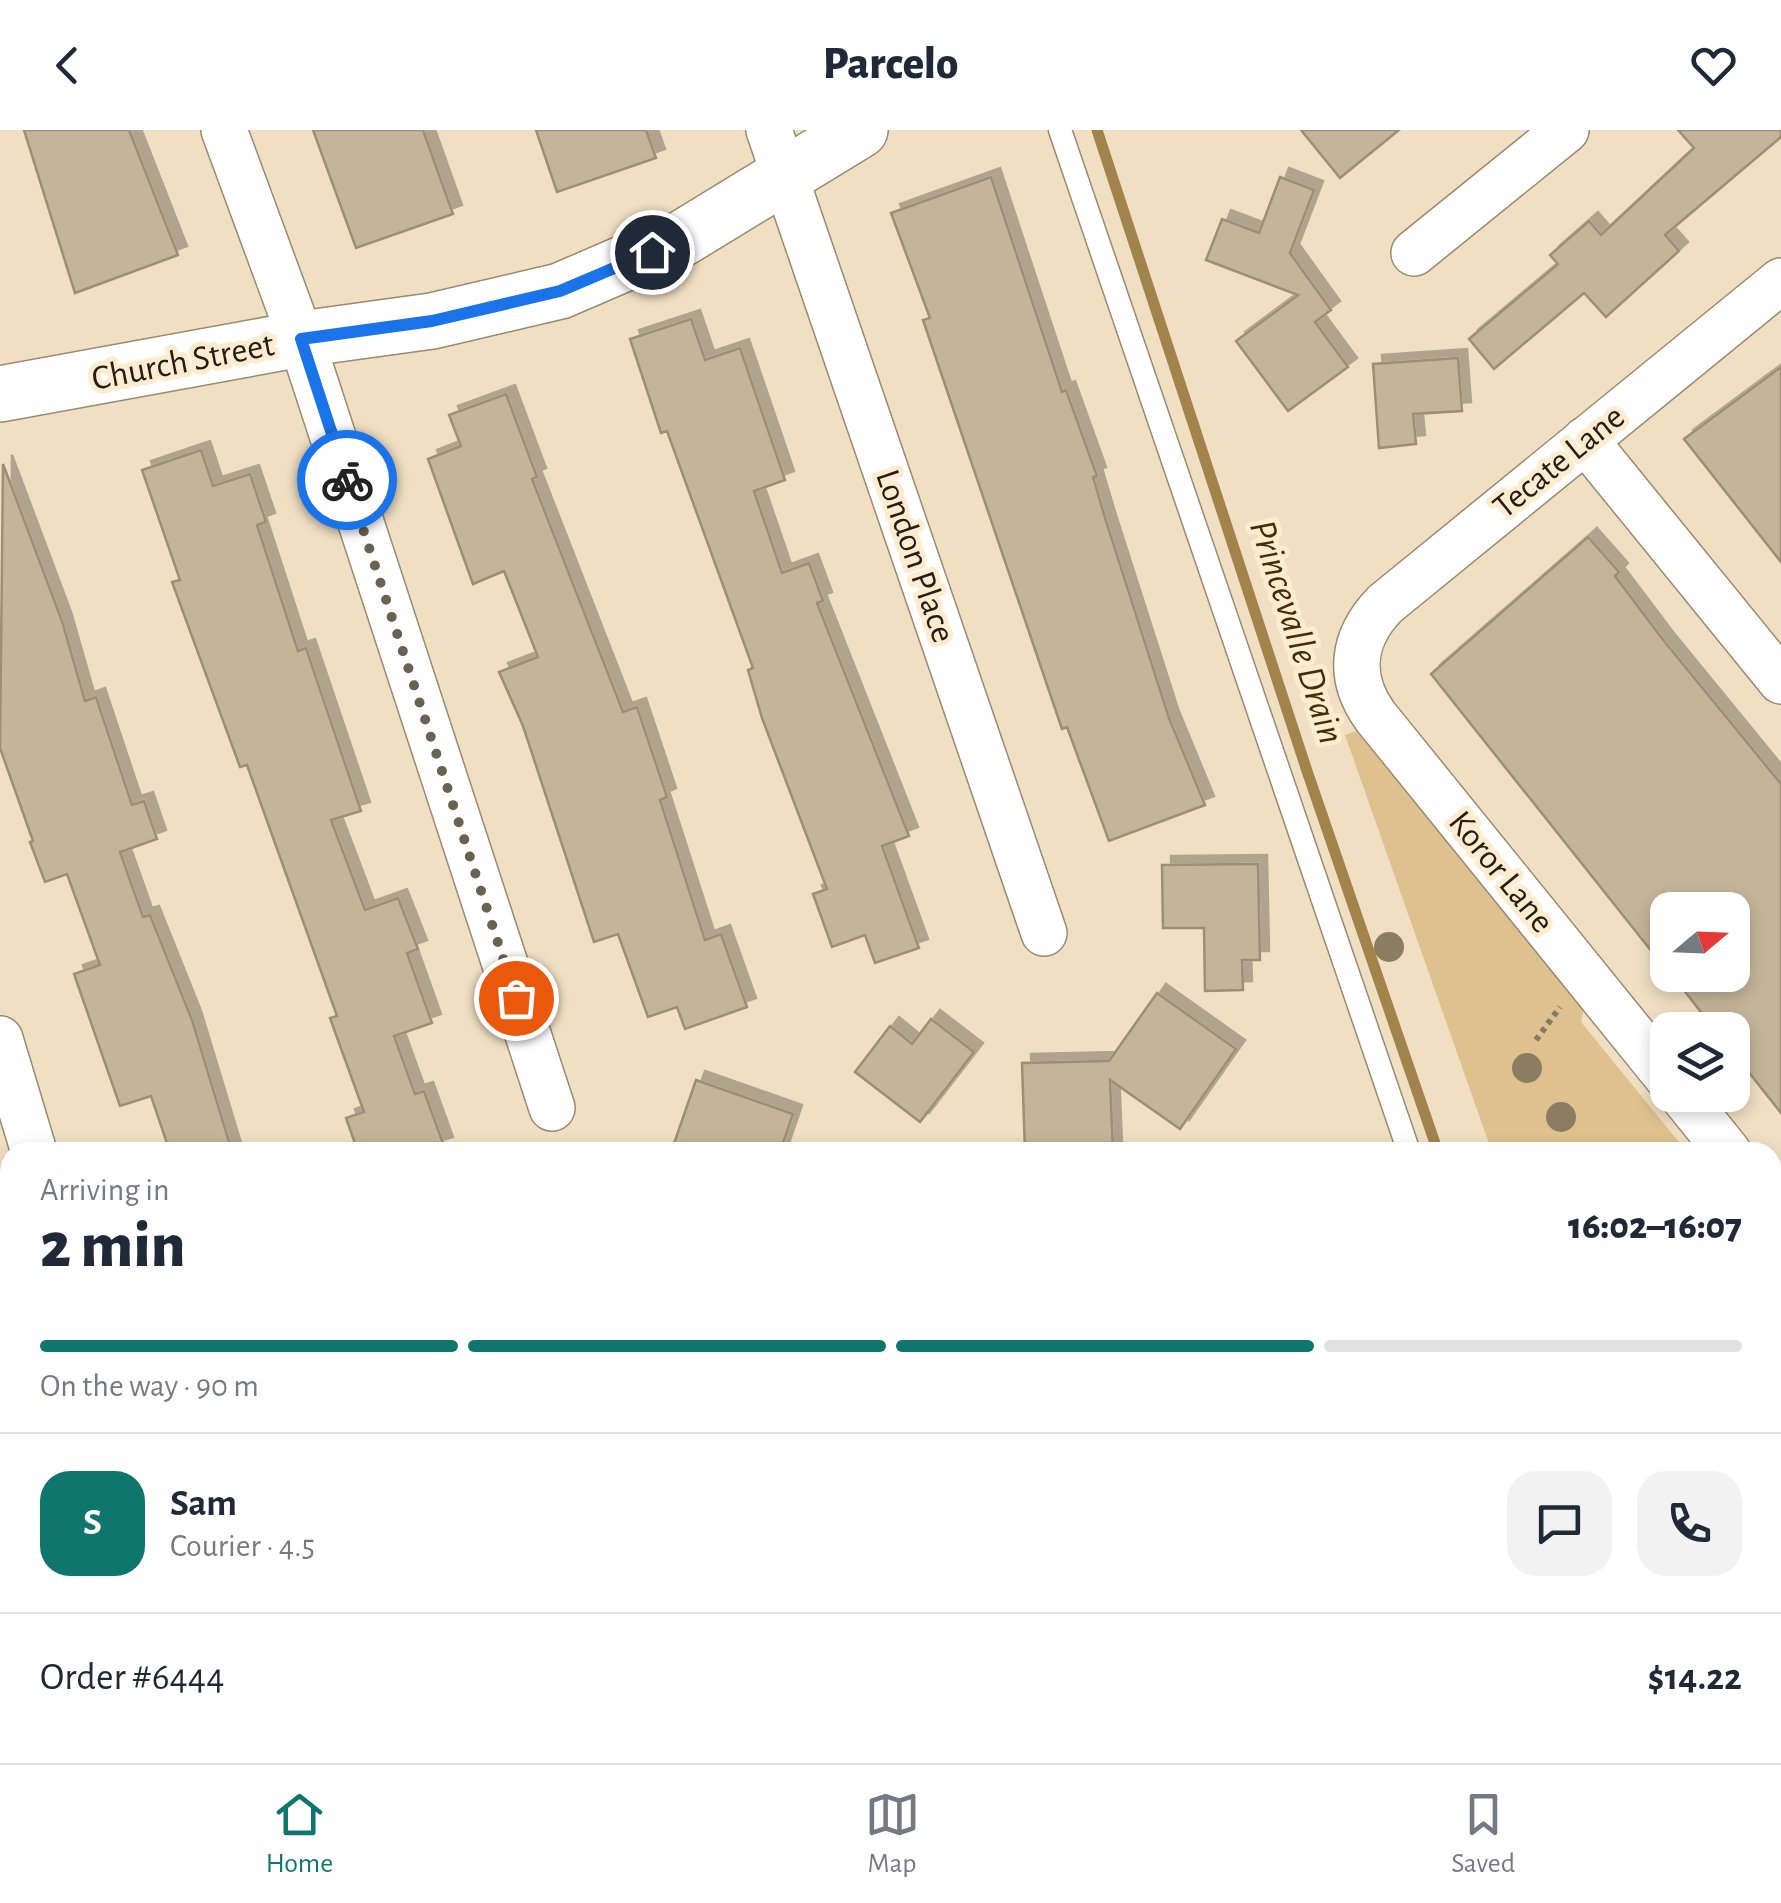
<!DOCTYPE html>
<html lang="en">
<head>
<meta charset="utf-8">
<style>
  :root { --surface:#fff; --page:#f2f2f3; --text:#1f2937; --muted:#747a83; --line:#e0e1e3; --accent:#0f766e }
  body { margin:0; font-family:"Alegreya Sans",sans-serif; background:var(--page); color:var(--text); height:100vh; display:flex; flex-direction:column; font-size:38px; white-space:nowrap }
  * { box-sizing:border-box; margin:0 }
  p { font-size:32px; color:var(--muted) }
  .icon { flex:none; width:55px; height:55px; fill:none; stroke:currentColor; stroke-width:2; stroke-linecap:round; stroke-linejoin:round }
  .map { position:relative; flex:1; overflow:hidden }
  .panel { position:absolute; left:0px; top:1012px; width:1782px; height:622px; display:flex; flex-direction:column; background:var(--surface); border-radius:30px 30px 0 0; box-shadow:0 5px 15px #0003 }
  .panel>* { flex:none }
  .needle { width:65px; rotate:71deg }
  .tools { position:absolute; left:1650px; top:762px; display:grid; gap:20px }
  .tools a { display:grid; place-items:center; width:100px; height:100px; border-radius:20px; background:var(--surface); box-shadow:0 5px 15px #0003; font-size:50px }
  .pin { position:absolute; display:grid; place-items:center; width:85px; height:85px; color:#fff; margin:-42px; border:5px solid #fff; border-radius:50%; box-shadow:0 2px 10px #0007 }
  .courier { position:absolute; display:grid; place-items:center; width:100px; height:100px; margin:-50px; border:8px solid #1a73e8; border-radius:50%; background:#fff; color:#222; box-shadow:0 2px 12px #0007 }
  .overview em { font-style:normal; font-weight:800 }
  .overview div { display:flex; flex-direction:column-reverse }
  .overview { display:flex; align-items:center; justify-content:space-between; height:170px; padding:0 40px }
  h1 { font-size:65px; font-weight:800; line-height:75px }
  .bar { display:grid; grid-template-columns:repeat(4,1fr); gap:15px 10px; align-content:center; height:120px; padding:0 40px }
  .bar i { height:12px; border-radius:8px; background:var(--line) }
  .bar .selected { background:var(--accent) }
  .bar p { grid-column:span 4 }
  .line { display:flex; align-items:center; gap:25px; padding:0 40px; border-top:2px solid var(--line) }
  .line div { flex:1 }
  .round { display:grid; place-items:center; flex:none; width:105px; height:105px; border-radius:30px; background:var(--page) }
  header { display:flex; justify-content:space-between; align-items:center; height:130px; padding:0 40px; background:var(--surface); font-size:45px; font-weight:800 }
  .dock { display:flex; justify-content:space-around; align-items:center; height:140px; border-top:2px solid var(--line); background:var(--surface); font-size:28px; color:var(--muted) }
  .dock a { display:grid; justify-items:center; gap:5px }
  .dock .selected { color:var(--accent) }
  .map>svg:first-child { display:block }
  .green { fill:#dec18e }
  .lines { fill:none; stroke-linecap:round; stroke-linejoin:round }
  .stream { stroke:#a2834c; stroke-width:11 }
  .building { fill:#c4b499; stroke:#9d8e74; stroke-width:2.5; filter:url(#shadow) }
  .service-casing { stroke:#998a70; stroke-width:25 }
  .minor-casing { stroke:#998a70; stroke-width:48 }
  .tertiary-casing { stroke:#998a70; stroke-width:58 }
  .secondary-casing { stroke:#998a70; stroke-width:58 }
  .path { stroke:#857a67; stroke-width:6; stroke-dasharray:5 5; stroke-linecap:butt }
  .service { stroke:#fff; stroke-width:22 }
  .minor { stroke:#fff; stroke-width:45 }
  .tertiary { stroke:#fff; stroke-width:55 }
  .secondary { stroke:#eadcbe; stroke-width:55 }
  .tree { fill:#8c7d62 }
  .done { stroke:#6b6151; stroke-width:10; stroke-dasharray:0 18 }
  .route { stroke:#1a73e8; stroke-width:12 }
  .labels { text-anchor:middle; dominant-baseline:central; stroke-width:10; stroke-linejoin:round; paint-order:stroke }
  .street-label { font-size:35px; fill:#231d13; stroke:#fdecd0 }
  .water-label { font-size:38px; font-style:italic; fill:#442e00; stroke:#fdecd0 }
</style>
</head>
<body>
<header><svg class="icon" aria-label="back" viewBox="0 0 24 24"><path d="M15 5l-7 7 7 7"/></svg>Parcelo<svg class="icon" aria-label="heart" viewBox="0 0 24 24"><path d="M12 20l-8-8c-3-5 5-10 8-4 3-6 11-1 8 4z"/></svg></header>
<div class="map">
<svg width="1781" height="1633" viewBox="0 0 1781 1633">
  <defs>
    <filter id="shadow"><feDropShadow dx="9" dy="-9" stdDeviation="0" flood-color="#0004"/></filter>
  </defs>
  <rect width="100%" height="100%" fill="#f0dfc3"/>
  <polygon class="green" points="1359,600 1584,879 1581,892 1687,1022 1492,1022 1345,605"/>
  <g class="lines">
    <g class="stream">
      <polyline points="1097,0 1307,641 1438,1022"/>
      <polyline points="1585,1625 1592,1633"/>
    </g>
  </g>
  <g class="building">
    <polygon points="24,0 129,0 178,125 75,163"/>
    <polygon points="313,0 423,0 453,84 356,118"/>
    <polygon points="536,0 646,0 656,28 557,62"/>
    <polygon points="1301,0 1399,0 1340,48"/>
    <polygon points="1678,0 1781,0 1781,7 1665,105 1679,121 1606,187 1584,163 1494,239 1469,209 1558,134 1550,125 1589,91 1601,105 1694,18"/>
    <polygon points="991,47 1062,262 1066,260 1097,346 1093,347 1106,391 1169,588 1205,675 1109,711 1067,597 1062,599 923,190 930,188 891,83"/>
    <polygon points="1280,47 1314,60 1290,123 1331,180 1315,192 1348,237 1288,281 1236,211 1298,165 1206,130 1222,89 1259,103"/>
    <polygon points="691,189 705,230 740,218 785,350 754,361 782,443 809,433 823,471 817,473 909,706 882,716 919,818 875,833 865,805 832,817 813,764 827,759 762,588 748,540 753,538 667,301 661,303 630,209"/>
    <polygon points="1458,228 1462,281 1413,284 1416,314 1379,318 1373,234"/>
    <polygon points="1781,237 1781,432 1684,309"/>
    <polygon points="506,264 537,347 532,349 623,582 637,577 667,667 660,670 705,810 721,804 747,877 685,899 677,877 648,887 618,804 594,812 523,596 499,542 538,527 504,441 473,454 428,329 461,316 449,285"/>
    <polygon points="201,320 213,356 250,344 266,392 257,395 298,521 306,518 361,681 331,690 365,780 398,768 418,819 407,823 432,893 394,906 415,964 424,961 444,1016 424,1022 358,1022 346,988 364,982 330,888 337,886 247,635 240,637 172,452 180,450 142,340"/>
    <polygon points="3,334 62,491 85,571 96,567 132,675 144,671 157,709 120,722 143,787 150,785 192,890 232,1022 170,1022 151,966 120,976 74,844 100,835 67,744 45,752 30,712 33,711 0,618"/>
    <polygon points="1588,407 1619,442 1615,446 1664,511 1781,654 1781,983 1732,921 1732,900 1715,900 1672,845 1732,845 1732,780 1668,780 1668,842 1431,544"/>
    <polygon points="1258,734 1260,830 1242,830 1243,860 1205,861 1204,798 1163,798 1162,735"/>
    <polygon points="1157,863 1236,919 1180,999 1110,950 1113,1022 1025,1022 1022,933 1109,931"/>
    <polygon points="931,889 974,922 920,992 855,942 890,896 912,914"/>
    <polygon points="696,950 793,984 780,1022 671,1022"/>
  </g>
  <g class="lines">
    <defs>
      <g id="service">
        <polyline points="1060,0 1409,1022"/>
        <polyline points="1772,1394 1781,1403"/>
        <polyline points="1203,1625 1206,1633"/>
        <polyline points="1502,1625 1509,1633"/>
        <polyline points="1679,1625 1685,1633"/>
      </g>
      <g id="minor">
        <polyline points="224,0 301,209 552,978"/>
        <polyline points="769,0 1044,803"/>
        <polyline points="1414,123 1566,0"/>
        <polyline points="1585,310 1781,551"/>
        <polyline points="0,909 34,1022"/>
        <path d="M1668 948 1375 586C1347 547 1352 508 1385 474L1781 151"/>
        <polyline points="1682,965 1728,1022"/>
        <polyline points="1772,1078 1781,1088"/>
        <polyline points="0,1325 10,1322"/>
        <polyline points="243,1625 246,1633"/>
        <polyline points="806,1625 809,1633"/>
      </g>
      <polyline id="tertiary" points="0,264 301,209 432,191 560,161 683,108 860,0"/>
      <g id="secondary">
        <polyline points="1772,1234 1781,1227"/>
        <polyline points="1772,1334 1781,1327"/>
        <polyline points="1284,1633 1294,1625"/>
        <polyline points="1402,1633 1412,1625"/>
      </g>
    </defs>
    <use href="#service" class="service-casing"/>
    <use href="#minor" class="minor-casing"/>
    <use href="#tertiary" class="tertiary-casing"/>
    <use href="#secondary" class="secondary-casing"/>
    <polyline class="path" points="1536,910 1560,877"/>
    <use href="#service" class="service"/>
    <use href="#minor" class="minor"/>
    <use href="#tertiary" class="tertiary"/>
    <use href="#secondary" class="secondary"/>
  </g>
  <g class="tree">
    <circle cx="1389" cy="817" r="15"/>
    <circle cx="1527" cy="938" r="15"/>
    <circle cx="1561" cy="987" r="15"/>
  </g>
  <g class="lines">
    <polyline class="done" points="347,350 516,868"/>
    <polyline class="route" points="347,350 301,209 432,191 560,161 652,122"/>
  </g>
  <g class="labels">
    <g class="street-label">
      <text transform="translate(183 232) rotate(-11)">Church Street</text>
      <text transform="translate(1559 332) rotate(-39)">Tecate Lane</text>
      <text transform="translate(915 426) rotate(71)">London Place</text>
      <text transform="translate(1501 742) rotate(51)">Koror Lane</text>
    </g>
    <g class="water-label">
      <text transform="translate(1296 502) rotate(72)">Princevalle Drain</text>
    </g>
  </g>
</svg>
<div class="tools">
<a><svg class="needle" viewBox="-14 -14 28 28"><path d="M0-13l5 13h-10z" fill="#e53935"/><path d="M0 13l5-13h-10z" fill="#747a83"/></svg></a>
<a><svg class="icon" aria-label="layers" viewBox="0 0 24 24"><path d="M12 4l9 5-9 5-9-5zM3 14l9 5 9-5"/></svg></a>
</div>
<div class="pin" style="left:516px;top:868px;background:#ea580c"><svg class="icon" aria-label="bag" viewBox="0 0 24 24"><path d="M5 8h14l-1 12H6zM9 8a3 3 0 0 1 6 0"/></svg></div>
<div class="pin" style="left:652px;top:122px;background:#1f2937"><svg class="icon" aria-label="home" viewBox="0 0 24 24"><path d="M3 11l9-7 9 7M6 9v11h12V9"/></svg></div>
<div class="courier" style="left:347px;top:350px"><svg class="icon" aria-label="bike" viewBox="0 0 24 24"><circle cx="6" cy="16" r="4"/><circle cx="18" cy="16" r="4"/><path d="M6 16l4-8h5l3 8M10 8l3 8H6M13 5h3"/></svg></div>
<section class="panel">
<div class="overview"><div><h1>2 min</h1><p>Arriving in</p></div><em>16:02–16:07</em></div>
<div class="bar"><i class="selected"></i><i class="selected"></i><i class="selected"></i><i></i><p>On the way · 90 m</p></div>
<div class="line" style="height:180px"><b class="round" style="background:var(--accent);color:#fff">S</b><div><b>Sam</b><p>Courier · 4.5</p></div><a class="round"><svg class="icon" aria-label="chat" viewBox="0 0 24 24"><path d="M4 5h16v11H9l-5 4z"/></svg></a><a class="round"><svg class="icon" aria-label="phone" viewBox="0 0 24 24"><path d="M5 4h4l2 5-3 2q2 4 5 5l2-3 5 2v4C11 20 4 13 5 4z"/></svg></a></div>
<div class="line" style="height:130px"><div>Order #6444</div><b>$14.22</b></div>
</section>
</div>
<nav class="dock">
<a class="selected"><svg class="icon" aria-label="home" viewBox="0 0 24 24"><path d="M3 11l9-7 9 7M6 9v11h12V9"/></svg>Home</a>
<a><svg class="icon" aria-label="map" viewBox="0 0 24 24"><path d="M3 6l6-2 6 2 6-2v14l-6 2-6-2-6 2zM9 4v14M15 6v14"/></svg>Map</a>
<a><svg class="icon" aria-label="saved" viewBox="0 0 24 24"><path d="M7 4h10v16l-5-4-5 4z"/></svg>Saved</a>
</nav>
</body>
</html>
